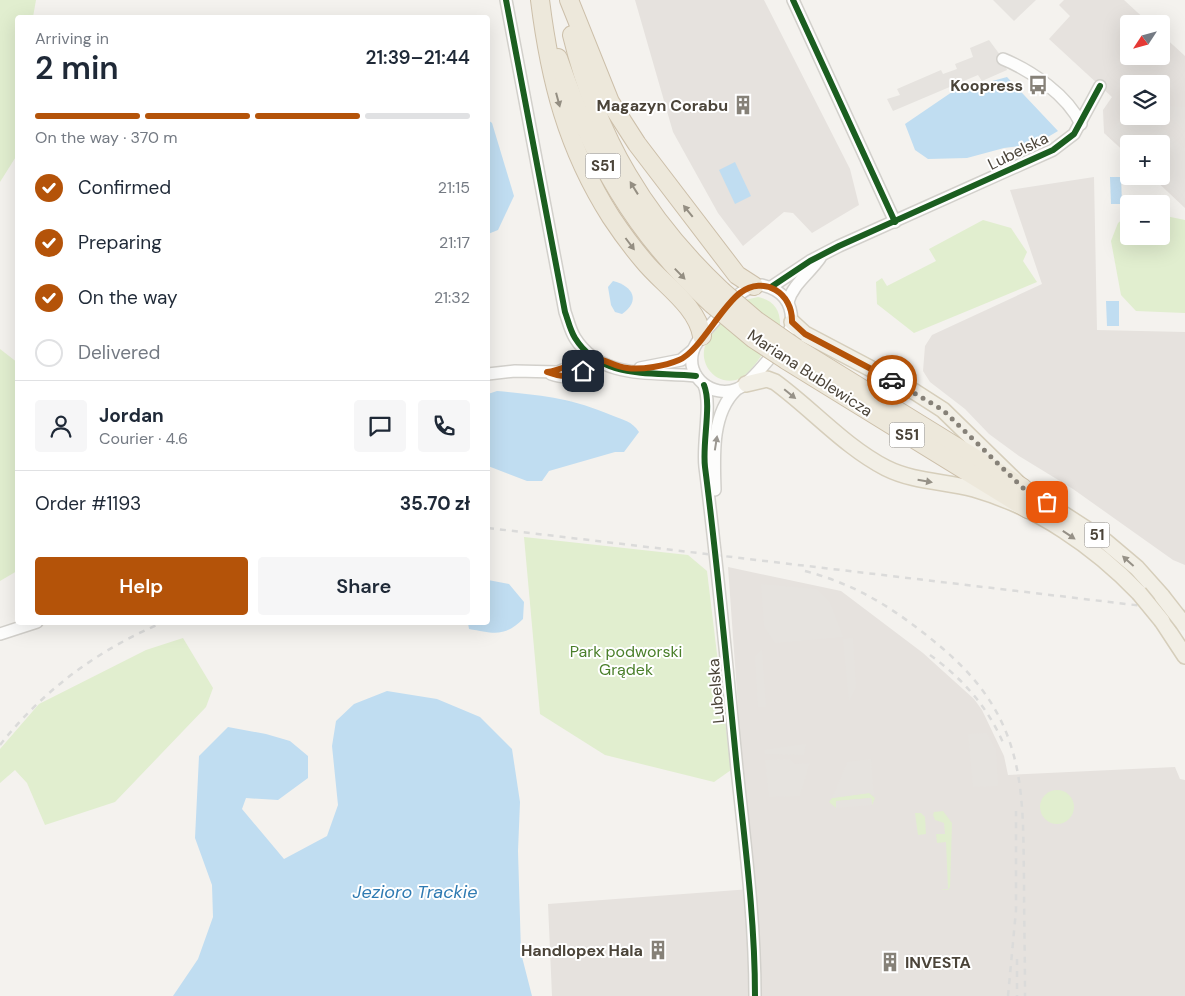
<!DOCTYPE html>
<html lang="en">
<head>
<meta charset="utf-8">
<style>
  :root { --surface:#fff; --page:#f6f6f7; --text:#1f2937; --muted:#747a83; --line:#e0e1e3; --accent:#b45309 }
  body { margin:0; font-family:"DM Sans",sans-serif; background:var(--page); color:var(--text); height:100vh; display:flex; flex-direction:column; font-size:19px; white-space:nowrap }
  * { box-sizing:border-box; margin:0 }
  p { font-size:16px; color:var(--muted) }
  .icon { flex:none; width:28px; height:28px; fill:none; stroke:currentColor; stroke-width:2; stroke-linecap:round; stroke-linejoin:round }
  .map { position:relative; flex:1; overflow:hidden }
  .side { position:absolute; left:15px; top:15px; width:475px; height:610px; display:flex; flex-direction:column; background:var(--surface); border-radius:5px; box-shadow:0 5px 20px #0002 }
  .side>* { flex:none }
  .needle { width:32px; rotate:234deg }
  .buttons { position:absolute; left:1120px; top:15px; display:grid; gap:10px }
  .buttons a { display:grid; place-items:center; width:50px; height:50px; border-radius:5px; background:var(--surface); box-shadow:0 5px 20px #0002; font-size:25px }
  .pin { position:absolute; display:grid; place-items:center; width:42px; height:42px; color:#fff; margin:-21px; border-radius:10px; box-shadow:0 2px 8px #0006 }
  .courier { position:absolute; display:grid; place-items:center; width:50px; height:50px; margin:-25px; border:4px solid #b45309; border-radius:50%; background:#fff; color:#222; box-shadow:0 1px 6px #0007 }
  .summary em { font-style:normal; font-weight:600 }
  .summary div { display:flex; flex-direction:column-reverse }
  .summary { display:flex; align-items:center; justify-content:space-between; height:85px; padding:0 20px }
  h1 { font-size:32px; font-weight:600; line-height:38px }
  .bar { display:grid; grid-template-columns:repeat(4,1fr); gap:8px 5px; align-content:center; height:60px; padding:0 20px }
  .bar i { height:6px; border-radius:4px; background:var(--line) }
  .bar .current { background:var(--accent) }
  .bar p { grid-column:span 4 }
  .line { display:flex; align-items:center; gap:12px; padding:0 20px; border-top:1px solid var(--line) }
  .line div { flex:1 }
  .round { display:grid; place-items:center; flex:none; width:52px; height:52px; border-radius:5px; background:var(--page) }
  ol { padding:0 20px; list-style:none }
  li { display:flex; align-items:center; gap:15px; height:55px }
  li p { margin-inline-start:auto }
  li .icon { padding:5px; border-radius:50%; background:var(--accent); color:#fff; stroke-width:4 }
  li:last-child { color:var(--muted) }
  li i { width:28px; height:28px; border:2px solid var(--line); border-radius:50% }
  .button { display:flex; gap:10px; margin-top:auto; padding:10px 20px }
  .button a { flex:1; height:58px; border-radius:5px; background:var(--accent); color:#fff; font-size:20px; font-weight:600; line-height:58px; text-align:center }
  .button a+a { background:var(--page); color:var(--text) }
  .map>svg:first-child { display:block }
  .industrial { fill:#e6e2de; fill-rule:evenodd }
  .green { fill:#e1eecf }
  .parking { fill:#e6e3df }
  .water { fill:#c0ddf1 }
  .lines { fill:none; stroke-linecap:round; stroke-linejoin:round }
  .minor-casing { stroke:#d2d0cb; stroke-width:14 }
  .major-casing { stroke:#d6cebb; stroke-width:18 }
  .highway-casing { stroke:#ccbfa9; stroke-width:20 }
  .minor { stroke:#fdfdfc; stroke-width:11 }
  .major { stroke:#f2efe6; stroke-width:15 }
  .highway { stroke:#ede8db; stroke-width:18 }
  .rail { stroke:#dbdbda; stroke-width:2.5; stroke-dasharray:6 6; stroke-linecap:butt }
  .major-bridge-casing { stroke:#d6cebb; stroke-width:18; stroke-linecap:butt }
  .highway-bridge-casing { stroke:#ccbfa9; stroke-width:20; stroke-linecap:butt }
  .major-bridge { stroke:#f2efe6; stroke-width:15 }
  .highway-bridge { stroke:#ede8db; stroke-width:18 }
  .cycleway-casing { stroke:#fff; stroke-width:9 }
  .cycleway { stroke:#1b5e20; stroke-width:6 }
  .oneway { fill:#948e82 }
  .oneway2 { fill:#969187 }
  .oneway3 { fill:#9b9791 }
  .done { stroke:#868178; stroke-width:5; stroke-dasharray:0 9 }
  .route { stroke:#b45309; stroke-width:6 }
  .labels { text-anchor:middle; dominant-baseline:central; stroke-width:4; stroke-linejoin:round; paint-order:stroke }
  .shield { fill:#fff; stroke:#817c74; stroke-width:1 }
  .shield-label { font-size:15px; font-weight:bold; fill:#4b4439 }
  .poi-label { font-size:16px; font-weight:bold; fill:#4b4439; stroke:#fff; text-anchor:end }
  .street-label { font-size:16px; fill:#4b4439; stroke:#fff }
  .park-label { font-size:16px; fill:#4a7f2a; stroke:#fff }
  .water-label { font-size:18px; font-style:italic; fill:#2e7ab2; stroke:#fff }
</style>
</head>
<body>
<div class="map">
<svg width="1185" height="996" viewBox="0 0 1185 996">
  <rect width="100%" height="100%" fill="#f4f2ee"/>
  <g class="industrial">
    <polygon points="635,0 764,0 850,169 859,205 812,233 793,213 784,212 743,246 718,213 673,132"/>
    <path d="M1064 0H1124L1150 24H1129V56H1161V34L1185 56V208L1151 176H1161V144H1129V156L1104 133 1103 110 1112 97 1049 39 1070 16 1059 5ZM1129 84H1161V116H1129Z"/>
    <polygon points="1094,177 1097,330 1185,332 1185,565 1173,560 1073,489 1019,456 989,434 965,409 930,382 923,371 925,346 932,335 1042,284 1010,190"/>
    <polygon points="728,567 841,591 923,653 974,699 982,710 1004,756 1008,775 1175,767 1180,779 1185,780 1185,996 552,996 548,904 751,889"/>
  </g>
  <g class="green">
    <polygon points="0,0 36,0 33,17 18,18 17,155 0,182"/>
    <polygon points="1129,214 1129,236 1161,236 1161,215 1185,220 1185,313 1136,311 1121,295 1111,241 1118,223"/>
    <polygon points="983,220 1011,228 1027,252 1023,261 1037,282 914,333 877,304 876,282 882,278 887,286 936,261 929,249"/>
    <path d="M758 297C774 300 781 311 780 327L745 300Z"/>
    <path d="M721 323 762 355C755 364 748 376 736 380 716 385 699 365 705 346 708 338 715 331 721 323Z"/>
    <polygon points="0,349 18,363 17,571 0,581"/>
    <polygon points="524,537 688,555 707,571 731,770 714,782 605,755 540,714"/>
    <polygon points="183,638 213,688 206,707 115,802 45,825 27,783 15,770 0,783 0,749 39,704 146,650"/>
    <circle cx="1057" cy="807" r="17"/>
    <polygon points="869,793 875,798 872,805 871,798 836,801 836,808 829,802 832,798"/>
    <polygon points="943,811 952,823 950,887 948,890 940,890 948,889 946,842 937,843 936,834 945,834 944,823 935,820 933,815 934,812"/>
    <polygon points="921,813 925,817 926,834 918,835 915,813"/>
  </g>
  <g class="parking">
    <polygon points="993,0 1036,0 1014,21"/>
    <polygon points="989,40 1003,59 1007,70 982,81 978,75 893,111 887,99 900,95 897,89 941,70 943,74 957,69 955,64 973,57 970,48"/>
    <polygon points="1161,106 1185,107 1185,131 1161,109"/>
    <polygon points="1129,111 1129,116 1150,116 1185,148 1185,205 1153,176 1161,176 1161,144 1129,144 1129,154 1107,134"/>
    <polygon points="761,584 816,589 830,603 843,637 775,643 764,626"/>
    <polygon points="853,638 856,687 849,701 843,639"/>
    <polygon points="762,650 766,707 758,707 755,657"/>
    <polygon points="987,733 996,749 998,786 973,787 968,734"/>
    <polygon points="806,744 804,755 765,754 764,750"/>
    <polygon points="790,759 795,764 810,763 800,796 769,797 765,760"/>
    <polygon points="871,759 874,796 869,793 832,798 847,762"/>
    <polygon points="871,798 872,805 836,808 836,801"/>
  </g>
  <g class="water">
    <polygon points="1007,77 1058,131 1036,144 1004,148 967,158 928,159 915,150 905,124 952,92"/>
    <polygon points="488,120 492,123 514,196 498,230 488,234"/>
    <polygon points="735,162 751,196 735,204 719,170"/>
    <polygon points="1110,177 1121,177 1122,204 1111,204"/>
    <path d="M613 281C633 286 641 301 622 314L615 312 611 305 608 287Z"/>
    <polygon points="1106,301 1119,301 1119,326 1107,326"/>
    <path d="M497 391C540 395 571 398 611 415 623 420 632 421 639 432L624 452H615L549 471 542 481H527L488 466V394Z"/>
    <path d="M488 580 509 584 524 602 523 619C504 638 493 633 469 629L468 623 488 622Z"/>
    <polygon points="387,691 437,699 480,717 512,749 520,802 518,851 521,953 532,996 173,996 198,959 213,917 212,885 195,838 199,756 228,727 266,734 290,741 308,756 308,778 278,800 246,798 242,809 284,859 327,836 338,805 332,746 336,721 354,704"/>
  </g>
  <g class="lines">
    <defs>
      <g id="minor">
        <path d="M506 0 565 312C568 320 570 330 575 338 602 381 653 371 696 376"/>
        <polyline points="793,0 895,222"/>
        <path d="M1003 59C1032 71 1067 95 1081 124"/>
        <path d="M762 285C784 290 794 305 791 327 784 342 752 383 737 389 713 399 685 377 693 351 697 338 712 325 720 314 733 300 742 287 762 285Z"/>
        <polyline points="771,287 810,261 839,246 1053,150 1074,134 1100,86"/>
        <path d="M788 302C793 284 809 274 820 258"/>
        <polyline points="640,368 681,360 693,350"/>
        <polyline points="488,374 515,371 558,372 593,357"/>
        <path d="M551 374C571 381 584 375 593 357"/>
        <path d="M704 385C712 405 702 442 705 467 718 568 727 668 737 769 745 844 755 920 755 996"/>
        <path d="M715 490C714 457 711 414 736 390"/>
        <polyline points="0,634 37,622"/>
      </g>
      <g id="major">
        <polyline points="792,322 805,334 915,392 943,410 1023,488 1105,541 1137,568 1162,596"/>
        <path d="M746 384 767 379 775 382C812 409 845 447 886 468 914 482 944 481 974 489 1037 507 1094 546 1139 593"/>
        <polyline points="1162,621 1185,656"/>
      </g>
      <g id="highway">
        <path d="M540 0C550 80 567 148 611 217 621 232 632 247 643 260 662 284 697 305 702 336"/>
        <polyline points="569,0 610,102 637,144 737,275 754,286"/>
        <path d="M572 35C597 138 645 219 722 291"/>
        <path d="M558 58C592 157 634 233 712 304"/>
        <polyline points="796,348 1023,488"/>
        <polyline points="786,360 1028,509"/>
      </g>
    </defs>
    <use href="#minor" class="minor-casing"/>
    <use href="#major" class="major-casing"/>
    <use href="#highway" class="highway-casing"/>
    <use href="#minor" class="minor"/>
    <use href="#major" class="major"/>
    <use href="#highway" class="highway"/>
    <g class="rail">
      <polyline points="488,528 1185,611"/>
      <path d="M805 571C851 583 887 604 925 634 957 659 986 687 1003 725 1025 773 1023 826 1024 878 1024 917 1025 957 1025 996"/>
      <path d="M930 655C963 679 988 707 1004 745"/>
      <path d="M0 745C43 690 99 649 164 622"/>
      <polyline points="1017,959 1017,996"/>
      <polyline points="1008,996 1016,910 1016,811"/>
    </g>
    <defs>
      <g id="major-bridge">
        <polyline points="1139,593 1162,621"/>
        <polyline points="1162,596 1183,623"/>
      </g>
      <g id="highway-bridge">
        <polyline points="722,291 757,321 796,348"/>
        <polyline points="712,304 754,339 786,360"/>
      </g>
    </defs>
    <use href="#major-bridge" class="major-bridge-casing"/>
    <use href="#highway-bridge" class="highway-bridge-casing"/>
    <use href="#major-bridge" class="major-bridge"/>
    <use href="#highway-bridge" class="highway-bridge"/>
    <defs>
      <g id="cycleway">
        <path d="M506 0 565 312C568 320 570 330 575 338 602 381 653 371 696 376"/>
        <polyline points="793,0 895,222"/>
        <polyline points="771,287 810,261 839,246 1053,150 1074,134 1100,86"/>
        <path d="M704 385C712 405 702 442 705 467 718 568 727 668 737 769 745 844 755 920 755 996"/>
      </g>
    </defs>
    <use href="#cycleway" class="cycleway-casing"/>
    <use href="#cycleway" class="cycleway"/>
  </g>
  <defs><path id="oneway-solid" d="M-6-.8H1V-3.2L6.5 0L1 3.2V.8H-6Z" transform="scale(1.25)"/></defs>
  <g class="oneway">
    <use href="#oneway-solid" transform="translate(558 100) rotate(75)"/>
    <use href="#oneway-solid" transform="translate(634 188) rotate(-122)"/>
    <use href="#oneway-solid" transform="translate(688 211) rotate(-129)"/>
    <use href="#oneway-solid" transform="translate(630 244) rotate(53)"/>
    <use href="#oneway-solid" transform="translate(680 274) rotate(46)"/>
  </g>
  <g class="oneway2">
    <use href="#oneway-solid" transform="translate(790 394) rotate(39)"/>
    <use href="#oneway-solid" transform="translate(925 481) rotate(10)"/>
    <use href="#oneway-solid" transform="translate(1069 535) rotate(34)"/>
    <use href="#oneway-solid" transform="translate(1128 561) rotate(-138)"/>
  </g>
  <use class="oneway3" href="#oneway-solid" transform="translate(716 443) rotate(-81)"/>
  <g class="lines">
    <polyline class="done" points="892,380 943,410 1023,488 1047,502"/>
    <path class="route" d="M583 371C570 378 561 377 547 372 561 371 584 357 594 358 605 359 615 367 627 368 642 370 665 366 679 360 699 352 720 308 740 293 764 275 793 293 792 322L805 334 892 380"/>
  </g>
  <defs>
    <symbol id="bus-bare" viewBox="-9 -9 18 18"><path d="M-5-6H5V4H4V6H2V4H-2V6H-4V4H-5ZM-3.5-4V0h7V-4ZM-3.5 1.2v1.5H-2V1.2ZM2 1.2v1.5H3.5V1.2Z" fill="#868178" stroke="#fff" stroke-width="2.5" paint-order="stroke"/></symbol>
    <symbol id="building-bare" viewBox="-9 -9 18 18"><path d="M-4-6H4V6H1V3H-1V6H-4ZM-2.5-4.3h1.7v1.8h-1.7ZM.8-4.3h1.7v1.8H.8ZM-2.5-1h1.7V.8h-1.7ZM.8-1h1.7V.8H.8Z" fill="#868178" stroke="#fff" stroke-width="2.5" paint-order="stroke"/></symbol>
  </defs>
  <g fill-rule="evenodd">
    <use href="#bus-bare" x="1024" y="71" width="28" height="28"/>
    <use href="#building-bare" x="729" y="91" width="28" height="28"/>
    <use href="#building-bare" x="644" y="936" width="28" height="28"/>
    <use href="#building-bare" x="876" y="948" width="28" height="28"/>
  </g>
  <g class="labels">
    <g class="shield">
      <rect x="585.5" y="153.5" width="35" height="25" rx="4"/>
      <rect x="889.5" y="422.5" width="35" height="25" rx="4"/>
      <rect x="1084.5" y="522.5" width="25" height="25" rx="4"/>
    </g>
    <g class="shield-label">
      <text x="603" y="166">S51</text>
      <text x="907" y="435">S51</text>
      <text x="1097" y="535">51</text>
    </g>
    <g class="poi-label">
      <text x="1023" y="85">Koopress</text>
      <text x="728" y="105">Magazyn Corabu</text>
      <text x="643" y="950">Handlopex Hala</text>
      <text x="905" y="962" text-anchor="start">INVESTA</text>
    </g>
    <g class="street-label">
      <text transform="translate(1018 151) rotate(-26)">Lubelska</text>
      <text transform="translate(810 373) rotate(33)">Mariana Bublewicza</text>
      <text transform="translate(716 691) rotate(-95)">Lubelska</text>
    </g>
    <g class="park-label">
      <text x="626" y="651">Park podworski<tspan x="626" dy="18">Grądek</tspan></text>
    </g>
    <g class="water-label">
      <text x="415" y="892">Jezioro Trackie</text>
    </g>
  </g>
</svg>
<div class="buttons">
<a><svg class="needle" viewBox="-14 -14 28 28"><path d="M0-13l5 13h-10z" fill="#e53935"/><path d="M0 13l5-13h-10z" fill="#747a83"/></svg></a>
<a><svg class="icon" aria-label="layers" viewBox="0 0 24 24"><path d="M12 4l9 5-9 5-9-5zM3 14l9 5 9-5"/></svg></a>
<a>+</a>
<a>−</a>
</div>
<div class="pin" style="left:1047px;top:502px;background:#ea580c"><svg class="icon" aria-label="bag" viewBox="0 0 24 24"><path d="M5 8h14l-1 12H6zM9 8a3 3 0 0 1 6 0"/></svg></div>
<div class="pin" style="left:583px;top:371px;background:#1f2937"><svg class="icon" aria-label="home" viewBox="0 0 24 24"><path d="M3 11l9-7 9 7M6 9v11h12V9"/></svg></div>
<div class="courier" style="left:892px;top:380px"><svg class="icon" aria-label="car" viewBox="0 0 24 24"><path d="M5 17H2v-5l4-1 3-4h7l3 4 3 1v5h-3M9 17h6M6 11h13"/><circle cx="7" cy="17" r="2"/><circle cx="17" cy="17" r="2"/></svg></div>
<section class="side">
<div class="summary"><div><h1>2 min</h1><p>Arriving in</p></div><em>21:39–21:44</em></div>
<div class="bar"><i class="current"></i><i class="current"></i><i class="current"></i><i></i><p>On the way · 370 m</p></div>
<ol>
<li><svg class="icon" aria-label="check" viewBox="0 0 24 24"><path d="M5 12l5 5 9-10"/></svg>Confirmed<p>21:15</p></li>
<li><svg class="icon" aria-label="check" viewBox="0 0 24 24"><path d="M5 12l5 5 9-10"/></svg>Preparing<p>21:17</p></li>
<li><svg class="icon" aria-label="check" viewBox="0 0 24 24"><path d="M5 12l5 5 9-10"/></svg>On the way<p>21:32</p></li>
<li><i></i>Delivered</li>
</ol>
<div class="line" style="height:90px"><a class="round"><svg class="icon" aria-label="person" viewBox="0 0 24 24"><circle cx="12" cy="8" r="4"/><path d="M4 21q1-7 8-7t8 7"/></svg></a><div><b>Jordan</b><p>Courier · 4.6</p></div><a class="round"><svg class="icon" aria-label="chat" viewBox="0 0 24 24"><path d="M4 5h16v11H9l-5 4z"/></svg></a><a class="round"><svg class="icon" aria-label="phone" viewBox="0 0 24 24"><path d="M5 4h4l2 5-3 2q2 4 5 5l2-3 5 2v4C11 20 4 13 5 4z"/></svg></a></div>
<div class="line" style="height:65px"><div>Order #1193</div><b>35.70 zł</b></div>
<div class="button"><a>Help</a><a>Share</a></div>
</section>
</div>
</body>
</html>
